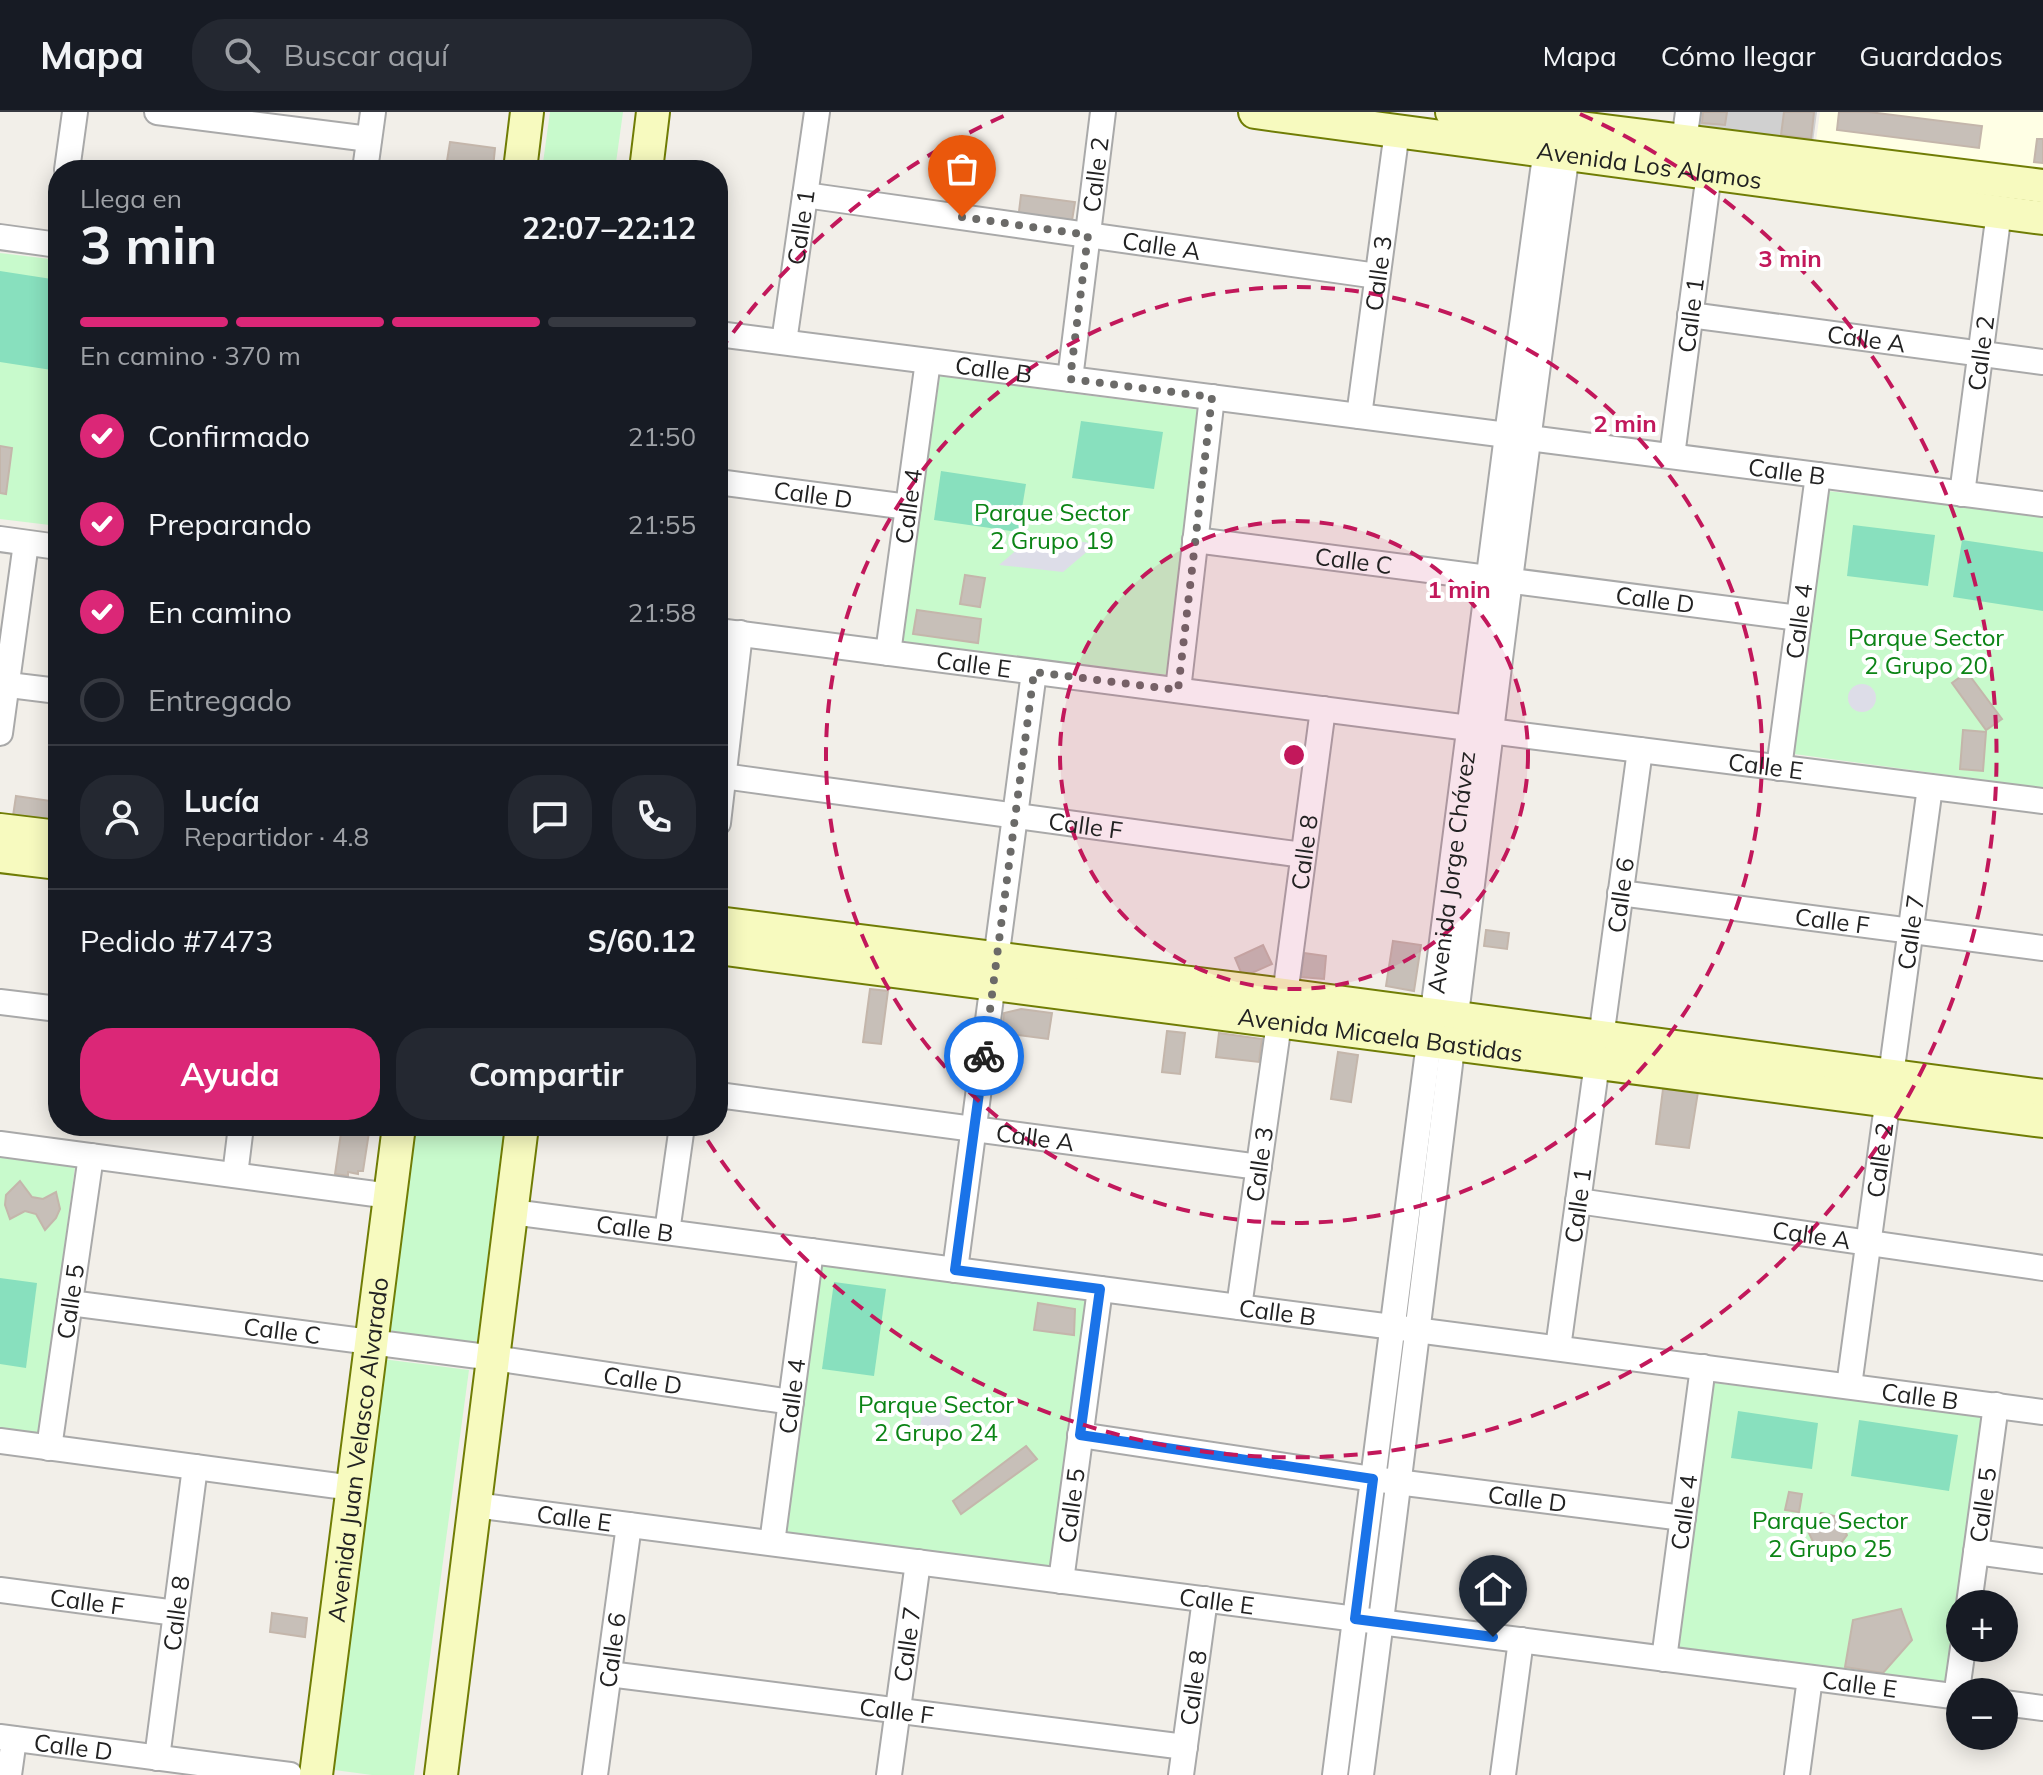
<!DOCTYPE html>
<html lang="es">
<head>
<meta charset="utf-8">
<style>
  :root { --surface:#171b24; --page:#242831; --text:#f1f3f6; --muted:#9ea1a6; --line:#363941; --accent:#db2777 }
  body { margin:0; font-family:Mulish,sans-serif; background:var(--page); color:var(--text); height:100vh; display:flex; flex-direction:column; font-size:30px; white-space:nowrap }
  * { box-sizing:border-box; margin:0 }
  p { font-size:26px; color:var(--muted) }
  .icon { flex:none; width:44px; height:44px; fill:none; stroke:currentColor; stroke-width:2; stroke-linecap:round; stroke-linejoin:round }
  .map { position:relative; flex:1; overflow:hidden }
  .details { position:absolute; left:48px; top:48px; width:680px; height:976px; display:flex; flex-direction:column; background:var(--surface); border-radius:32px; box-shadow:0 4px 20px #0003 }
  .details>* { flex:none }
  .controls { position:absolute; left:1946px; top:1478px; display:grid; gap:16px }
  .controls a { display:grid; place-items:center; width:72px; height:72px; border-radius:50%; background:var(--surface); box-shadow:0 4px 20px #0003; font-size:40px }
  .pin { position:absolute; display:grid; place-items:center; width:68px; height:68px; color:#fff; margin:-82px -34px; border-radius:50% 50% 50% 0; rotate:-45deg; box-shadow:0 0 8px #0007 }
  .pin .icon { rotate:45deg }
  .courier { position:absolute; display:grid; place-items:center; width:80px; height:80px; margin:-40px; border:6px solid #1a73e8; border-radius:50%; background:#fff; color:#222; box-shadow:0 2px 10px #0007 }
  .summary em { font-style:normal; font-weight:700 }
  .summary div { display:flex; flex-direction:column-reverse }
  .summary { display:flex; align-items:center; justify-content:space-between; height:136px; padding:0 32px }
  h1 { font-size:52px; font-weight:700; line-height:60px }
  .bar { display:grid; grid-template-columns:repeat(4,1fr); gap:12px 8px; align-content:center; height:96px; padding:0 32px }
  .bar i { height:10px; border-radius:6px; background:var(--line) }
  .bar .on { background:var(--accent) }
  .bar p { grid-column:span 4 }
  .line { display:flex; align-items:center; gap:20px; padding:0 32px; border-top:2px solid var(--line) }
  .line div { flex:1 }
  .round { display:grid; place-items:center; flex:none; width:84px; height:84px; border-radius:32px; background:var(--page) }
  ol { padding:0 32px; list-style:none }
  li { display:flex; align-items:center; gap:24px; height:88px }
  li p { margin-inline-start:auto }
  li .icon { padding:8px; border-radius:50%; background:var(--accent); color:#fff; stroke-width:4 }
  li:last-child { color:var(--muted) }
  li i { width:44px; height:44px; border:4px solid var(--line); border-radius:50% }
  .button { display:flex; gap:16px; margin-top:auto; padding:16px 32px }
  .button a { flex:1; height:92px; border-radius:32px; background:var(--accent); color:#fff; font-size:32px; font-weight:700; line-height:92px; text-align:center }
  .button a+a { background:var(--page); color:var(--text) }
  header { display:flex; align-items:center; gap:48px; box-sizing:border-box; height:112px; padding:0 40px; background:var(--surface); border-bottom:2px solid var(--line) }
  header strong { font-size:38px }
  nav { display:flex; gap:44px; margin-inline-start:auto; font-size:28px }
  .search { width:560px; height:72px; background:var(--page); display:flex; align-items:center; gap:20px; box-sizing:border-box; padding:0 28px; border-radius:32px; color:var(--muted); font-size:30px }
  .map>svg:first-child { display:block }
  .education { fill:#ffffe5 }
  .religious { fill:#d0d0d0 }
  .park { fill:#c8facc }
  .pitch { fill:#88e0be }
  .plaza { fill:#dddde8 }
  .building { fill:#c7bfb8; stroke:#c4b6ab; stroke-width:2 }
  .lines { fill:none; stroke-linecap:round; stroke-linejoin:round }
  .street-casing { stroke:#a9a9a9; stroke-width:28 }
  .secondary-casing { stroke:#707d05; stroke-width:36 }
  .street { stroke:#fff; stroke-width:24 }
  .secondary { stroke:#f7fabf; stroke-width:32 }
  .done { stroke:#6b6a68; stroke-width:8; stroke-dasharray:0 14.4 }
  .route { stroke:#1a73e8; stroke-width:10 }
  .ring { fill:none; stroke:#c2185b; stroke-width:4; stroke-dasharray:14 10 }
  .labels { text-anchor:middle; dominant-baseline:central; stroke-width:8; stroke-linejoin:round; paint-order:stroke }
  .street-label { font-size:24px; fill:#222; stroke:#fff }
  .park-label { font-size:24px; fill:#0c8416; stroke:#fff }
  .centre { fill:#c2185b; stroke:#fff; stroke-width:4 }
  .ring-label { font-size:24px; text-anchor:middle; font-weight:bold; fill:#c2185b; stroke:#fff; stroke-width:8; stroke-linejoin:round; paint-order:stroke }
</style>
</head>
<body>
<header>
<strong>Mapa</strong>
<div class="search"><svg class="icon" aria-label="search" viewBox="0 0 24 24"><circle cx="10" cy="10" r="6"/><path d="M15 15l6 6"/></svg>Buscar aquí</div>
<nav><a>Mapa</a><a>Cómo llegar</a><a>Guardados</a></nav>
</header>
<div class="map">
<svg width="2043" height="1663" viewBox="0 0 2043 1663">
  <rect width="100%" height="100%" fill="#f2efe9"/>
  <polygon class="education" points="1820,0 2043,0 2043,60 1816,29"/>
  <polygon class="religious" points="1701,0 1817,0 1813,30 1699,14"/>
  <g class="park">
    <polygon points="550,0 623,0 615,58 542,58"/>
    <polygon points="0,141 58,148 58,414 0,407"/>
    <polygon points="940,264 1200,298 1168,563 901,529"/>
    <polygon points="1827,379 2043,402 2043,676 1794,642"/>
    <polygon points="409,1014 504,1014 477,1231 383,1218"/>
    <polygon points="0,1044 75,1055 39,1324 0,1319"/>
    <polygon points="819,1152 1087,1188 1053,1460 785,1420"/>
    <polygon points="382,1247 469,1258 414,1663 372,1663 327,1657"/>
    <polygon points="1714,1271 1983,1304 1947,1575 1676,1541"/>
  </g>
  <g class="pitch">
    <polygon points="0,159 58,168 58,259 0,250"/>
    <polygon points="1081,309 1163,320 1154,377 1072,366"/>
    <polygon points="941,359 1026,372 1018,420 934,408"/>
    <polygon points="1853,413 1935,423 1928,474 1847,464"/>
    <polygon points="1962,428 2043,440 2043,499 1953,485"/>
    <polygon points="0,1166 37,1171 26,1256 0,1252"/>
    <polygon points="834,1170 886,1177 874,1264 822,1257"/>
    <polygon points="1738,1299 1818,1311 1812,1357 1731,1346"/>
    <polygon points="1859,1308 1958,1323 1949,1379 1851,1364"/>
  </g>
  <g class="plaza">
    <polygon points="1034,423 1064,427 1096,432 1063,460 999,453"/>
    <circle cx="1862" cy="586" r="14"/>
    <polygon points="923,1287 952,1291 949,1319 920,1316"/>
  </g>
  <g class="building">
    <polygon points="1703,0 1727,0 1725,13 1702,11"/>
    <polygon points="1784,0 1814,0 1811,27 1781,23"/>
    <polygon points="1839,0 1869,0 1982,14 1979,36 1837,18"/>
    <polygon points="2037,27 2043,27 2043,51 2034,50"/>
    <polygon points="450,30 495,36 493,56 447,49"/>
    <polygon points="447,49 493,56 492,58 446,58"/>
    <polygon points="1021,83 1075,90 1071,115 1018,108"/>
    <polygon points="0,334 12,336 6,382 0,381"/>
    <polygon points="965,463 985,466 980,495 960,492"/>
    <polygon points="917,498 981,507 978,531 913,522"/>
    <polygon points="1967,560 2002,607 1986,618 1952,571"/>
    <polygon points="1963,618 1986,620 1983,659 1960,657"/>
    <polygon points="16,684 58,690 58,710 13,704"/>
    <polygon points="1486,818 1509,821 1507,837 1484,834"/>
    <polygon points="1393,829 1421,833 1414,879 1386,874"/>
    <polygon points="1263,833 1272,852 1243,865 1235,846"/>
    <polygon points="1304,841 1326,844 1324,867 1301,865"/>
    <polygon points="870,877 888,879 881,932 863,930"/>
    <polygon points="1021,897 1052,901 1048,927 1002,921 1004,901"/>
    <polygon points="1167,919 1185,921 1180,962 1162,960"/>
    <polygon points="1219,921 1262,927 1259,950 1216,945"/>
    <polygon points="1338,940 1358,943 1351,990 1331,987"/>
    <polygon points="1663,977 1698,980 1689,1036 1656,1032"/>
    <polygon points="342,1014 370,1014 363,1059 358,1059 358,1062 348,1060 348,1064 335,1062"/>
    <polygon points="20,1069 32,1085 43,1087 56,1080 60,1097 56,1106 45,1118 36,1102 25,1099 10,1107 5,1093 6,1083"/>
    <polygon points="1038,1191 1075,1197 1074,1223 1034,1218"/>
    <polygon points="1026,1334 1037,1347 961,1402 953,1389"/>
    <polygon points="1789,1380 1802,1382 1799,1400 1785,1398"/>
    <polygon points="1821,1401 1839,1405 1847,1423 1835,1439 1816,1436 1808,1419"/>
    <polygon points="1901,1497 1912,1528 1883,1561 1845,1555 1853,1508"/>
    <polygon points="272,1501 307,1506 305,1525 270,1520"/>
  </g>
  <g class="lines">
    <defs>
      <g id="street">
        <polyline points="157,0 369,27"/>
        <polyline points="1684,30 1688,0"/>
        <polyline points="67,58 75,0"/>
        <polyline points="365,58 373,0"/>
        <path id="s1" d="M805 83 1377 164"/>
        <polyline points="0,125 58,133"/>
        <path id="s2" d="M1690 203 2043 250"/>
        <path id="s3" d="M718 222 1507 323"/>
        <path id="s4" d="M784 230 817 0"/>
        <path id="s5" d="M1070 267 1103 0"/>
        <path id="s6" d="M1359 304 1397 19"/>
        <path id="s7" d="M1529 326 2043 392"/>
        <path id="s8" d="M1672 344 1709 61"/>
        <path id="s9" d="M718 370 908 395"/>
        <path id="s10" d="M1962 382 1999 100"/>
        <polyline points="0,427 58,435"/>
        <path id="s11" d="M1195 428 1799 506"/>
        <path id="s12" d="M718 519 1469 616"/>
        <path id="s13" d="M888 541 928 249"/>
        <polyline points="0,572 58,579"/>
        <polyline points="1178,578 1212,285"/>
        <path id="s14" d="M1490 619 2043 689"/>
        <polyline points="0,621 26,431"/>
        <path id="s15" d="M1779 656 1818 363"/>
        <path id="s16" d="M723 664 1303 743"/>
        <polyline points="718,711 740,521"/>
        <path id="s17" d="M1620 781 2043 836"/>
        <path id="s18" d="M1285 883 1323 597"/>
        <polyline points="0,890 58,897"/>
        <path id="s19" d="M1601 926 1640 638"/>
        <path id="s20" d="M718 983 1259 1055"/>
        <polyline points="0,1032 390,1084"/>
        <polyline points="235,1063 241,1014"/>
        <path id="s21" d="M1578 1089 2043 1156"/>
        <path id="s22" d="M512 1100 2043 1300"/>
        <polyline points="667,1120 682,1014"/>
        <polyline points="955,1158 1034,560"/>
        <path id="s23" d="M70 1191 494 1246 791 1290"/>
        <path id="s24" d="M1239 1195 1279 911"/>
        <path id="s25" d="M1558 1236 1597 951"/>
        <path id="s26" d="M1849 1274 1930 675"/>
        <path id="s27" d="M1080 1323 1373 1367 1683 1406"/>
        <polyline points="0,1329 353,1376"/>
        <path id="s28" d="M49 1336 91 1044"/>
        <path id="s29" d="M475 1393 1960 1585"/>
        <path id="s30" d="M772 1431 811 1139"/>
        <polyline points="1976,1440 2043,1449"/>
        <path id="s31" d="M1061 1469 1100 1177"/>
        <path id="s32" d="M0 1478 176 1501"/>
        <path id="s33" d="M1969 1492 1996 1293"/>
        <path id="s34" d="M1664 1547 1703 1255"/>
        <path id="s35" d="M609 1562 1185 1635"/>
        <polyline points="1956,1585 1963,1536"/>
        <polyline points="2004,1591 2043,1596"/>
        <path id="s36" d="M0 1625 290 1663"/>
        <path id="s37" d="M157 1646 195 1355"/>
        <polyline points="9,1663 14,1627"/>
        <path id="s38" d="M595 1663 629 1413"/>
        <path id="s39" d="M889 1663 918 1450"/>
        <path id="s40" d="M1181 1663 1205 1487"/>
        <path id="s41" d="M1335 1663 1507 323 1548 22"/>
        <path d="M1361 1663C1433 1118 1492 571 1569 27"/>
        <polyline points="1503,1663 1521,1528"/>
        <polyline points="1797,1663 1810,1566"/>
      </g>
      <g id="secondary">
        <path id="s42" d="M1255 0 2043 106"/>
        <polyline points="1452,0 2043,74"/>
        <polyline points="520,58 527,0"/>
        <polyline points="646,58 653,0"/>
        <polyline points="0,718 58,725"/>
        <polyline points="0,744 58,751"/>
        <polyline points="718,811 1285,883 2043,984"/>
        <path id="s43" d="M718 836 2043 1009"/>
        <path id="s44" d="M316 1663 399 1014"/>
        <polyline points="441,1663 522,1014"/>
      </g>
    </defs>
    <use href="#street" class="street-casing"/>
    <use href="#secondary" class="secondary-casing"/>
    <use href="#street" class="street"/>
    <use href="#secondary" class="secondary"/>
  </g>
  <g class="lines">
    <polyline class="done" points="962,105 1088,123 1070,267 1212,285 1178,578 1034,560 984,944"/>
    <polyline class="route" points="984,944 955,1158 1100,1177 1080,1323 1373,1367 1355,1507 1493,1525"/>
  </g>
  <circle cx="1294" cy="643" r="234" fill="#c2185b" fill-opacity=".12"/>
  <g class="ring">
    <circle cx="1294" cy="643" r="234"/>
    <circle cx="1294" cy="643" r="468"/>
    <path d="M719 240A702 702 0 0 1 1008 2M1580 2A702 702 0 1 1 699 1015"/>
  </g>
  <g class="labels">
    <g class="street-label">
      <text stroke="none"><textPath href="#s42" startOffset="398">Avenida Los Alamos</textPath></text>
      <text stroke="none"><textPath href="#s5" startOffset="206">Calle 2</textPath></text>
      <text stroke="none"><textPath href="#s4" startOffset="116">Calle 1</textPath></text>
      <text stroke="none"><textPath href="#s1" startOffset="360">Calle A</textPath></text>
      <text stroke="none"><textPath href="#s6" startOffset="144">Calle 3</textPath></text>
      <text stroke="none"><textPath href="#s8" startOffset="142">Calle 1</textPath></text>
      <text stroke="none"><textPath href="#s2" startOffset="178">Calle A</textPath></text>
      <text stroke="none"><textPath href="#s10" startOffset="142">Calle 2</textPath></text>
      <text stroke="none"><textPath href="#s3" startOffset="278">Calle B</textPath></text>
      <text stroke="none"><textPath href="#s7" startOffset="260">Calle B</textPath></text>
      <text stroke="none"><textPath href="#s9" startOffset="96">Calle D</textPath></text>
      <text stroke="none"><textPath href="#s13" startOffset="148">Calle 4</textPath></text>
      <text stroke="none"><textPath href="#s11" startOffset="160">Calle C</textPath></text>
      <text stroke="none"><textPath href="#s11" startOffset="464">Calle D</textPath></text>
      <text stroke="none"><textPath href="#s15" startOffset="148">Calle 4</textPath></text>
      <text stroke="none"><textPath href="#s12" startOffset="258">Calle E</textPath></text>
      <text stroke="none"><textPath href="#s14" startOffset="278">Calle E</textPath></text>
      <text stroke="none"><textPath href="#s16" startOffset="366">Calle F</textPath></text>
      <text stroke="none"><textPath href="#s18" startOffset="144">Calle 8</textPath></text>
      <text stroke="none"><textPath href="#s41" startOffset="910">Avenida Jorge Chávez</textPath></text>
      <text stroke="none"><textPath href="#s19" startOffset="144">Calle 6</textPath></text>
      <text stroke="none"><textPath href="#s17" startOffset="214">Calle F</textPath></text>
      <text stroke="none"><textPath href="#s26" startOffset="458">Calle 7</textPath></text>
      <text stroke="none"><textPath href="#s43" startOffset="668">Avenida Micaela Bastidas</textPath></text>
      <text stroke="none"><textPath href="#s20" startOffset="320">Calle A</textPath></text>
      <text stroke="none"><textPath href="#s26" startOffset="228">Calle 2</textPath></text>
      <text stroke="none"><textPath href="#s24" startOffset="144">Calle 3</textPath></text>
      <text stroke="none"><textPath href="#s25" startOffset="144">Calle 1</textPath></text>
      <text stroke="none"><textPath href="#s22" startOffset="124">Calle B</textPath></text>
      <text stroke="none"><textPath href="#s21" startOffset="236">Calle A</textPath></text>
      <text stroke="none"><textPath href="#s28" startOffset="148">Calle 5</textPath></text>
      <text stroke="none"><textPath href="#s22" startOffset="772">Calle B</textPath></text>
      <text stroke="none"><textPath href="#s23" startOffset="214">Calle C</textPath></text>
      <text stroke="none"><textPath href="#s23" startOffset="578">Calle D</textPath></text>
      <text stroke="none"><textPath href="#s22" startOffset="1420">Calle B</textPath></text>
      <text stroke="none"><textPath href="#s30" startOffset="148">Calle 4</textPath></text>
      <text stroke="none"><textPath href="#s44" startOffset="328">Avenida Juan Velasco Alvarado</textPath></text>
      <text stroke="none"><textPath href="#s27" startOffset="452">Calle D</textPath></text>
      <text stroke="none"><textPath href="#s33" startOffset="100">Calle 5</textPath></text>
      <text stroke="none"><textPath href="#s31" startOffset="76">Calle 5</textPath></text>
      <text stroke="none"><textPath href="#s34" startOffset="148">Calle 4</textPath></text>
      <text stroke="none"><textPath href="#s29" startOffset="100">Calle E</textPath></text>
      <text stroke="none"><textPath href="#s29" startOffset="748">Calle E</textPath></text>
      <text stroke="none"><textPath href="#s32" startOffset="88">Calle F</textPath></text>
      <text stroke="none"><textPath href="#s37" startOffset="146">Calle 8</textPath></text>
      <text stroke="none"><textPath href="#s39" startOffset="132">Calle 7</textPath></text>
      <text stroke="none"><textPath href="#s38" startOffset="126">Calle 6</textPath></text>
      <text stroke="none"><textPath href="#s29" startOffset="1396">Calle E</textPath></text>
      <text stroke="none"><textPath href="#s40" startOffset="88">Calle 8</textPath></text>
      <text stroke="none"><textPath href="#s35" startOffset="290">Calle F</textPath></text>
      <text stroke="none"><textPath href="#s36" startOffset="74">Calle D</textPath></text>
    </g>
    <g class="park-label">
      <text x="1052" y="400">Parque Sector<tspan x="1052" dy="28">2 Grupo 19</tspan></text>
      <text x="1926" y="525">Parque Sector<tspan x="1926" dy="28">2 Grupo 20</tspan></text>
      <text x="936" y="1292">Parque Sector<tspan x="936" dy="28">2 Grupo 24</tspan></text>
      <text x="1830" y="1408">Parque Sector<tspan x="1830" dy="28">2 Grupo 25</tspan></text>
    </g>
  </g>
  <circle cx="1294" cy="643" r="12" class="centre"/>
  <g class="ring-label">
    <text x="1790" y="155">3 min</text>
    <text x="1625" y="320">2 min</text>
    <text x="1459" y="486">1 min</text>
  </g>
</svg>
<div class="controls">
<a>+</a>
<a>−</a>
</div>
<div class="pin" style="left:962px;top:105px;background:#ea580c"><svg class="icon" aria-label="bag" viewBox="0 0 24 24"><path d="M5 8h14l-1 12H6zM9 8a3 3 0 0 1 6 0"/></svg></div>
<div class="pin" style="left:1493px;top:1525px;background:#1f2937"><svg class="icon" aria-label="home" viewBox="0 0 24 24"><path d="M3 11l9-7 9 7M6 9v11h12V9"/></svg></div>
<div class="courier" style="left:984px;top:944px"><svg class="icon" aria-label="bike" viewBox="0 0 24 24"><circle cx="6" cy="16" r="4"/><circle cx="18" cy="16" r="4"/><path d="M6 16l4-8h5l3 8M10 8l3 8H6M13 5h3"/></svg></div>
<section class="details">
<div class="summary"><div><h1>3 min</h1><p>Llega en</p></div><em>22:07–22:12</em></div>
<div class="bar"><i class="on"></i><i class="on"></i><i class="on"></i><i></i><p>En camino · 370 m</p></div>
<ol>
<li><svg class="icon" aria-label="check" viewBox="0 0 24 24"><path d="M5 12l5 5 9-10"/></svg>Confirmado<p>21:50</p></li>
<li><svg class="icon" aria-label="check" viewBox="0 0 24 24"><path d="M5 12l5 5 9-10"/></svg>Preparando<p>21:55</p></li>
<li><svg class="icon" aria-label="check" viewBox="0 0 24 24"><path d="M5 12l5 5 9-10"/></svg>En camino<p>21:58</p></li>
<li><i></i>Entregado</li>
</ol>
<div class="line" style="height:144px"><a class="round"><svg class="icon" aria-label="person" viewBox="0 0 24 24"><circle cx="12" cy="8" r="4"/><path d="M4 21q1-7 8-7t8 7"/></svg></a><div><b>Lucía</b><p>Repartidor · 4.8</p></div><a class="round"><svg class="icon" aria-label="chat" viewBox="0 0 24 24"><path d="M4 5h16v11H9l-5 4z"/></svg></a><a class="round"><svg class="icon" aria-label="phone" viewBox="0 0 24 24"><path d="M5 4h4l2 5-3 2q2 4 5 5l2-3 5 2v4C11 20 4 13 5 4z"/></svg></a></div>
<div class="line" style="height:104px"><div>Pedido #7473</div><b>S/60.12</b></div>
<div class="button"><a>Ayuda</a><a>Compartir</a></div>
</section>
</div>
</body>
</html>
